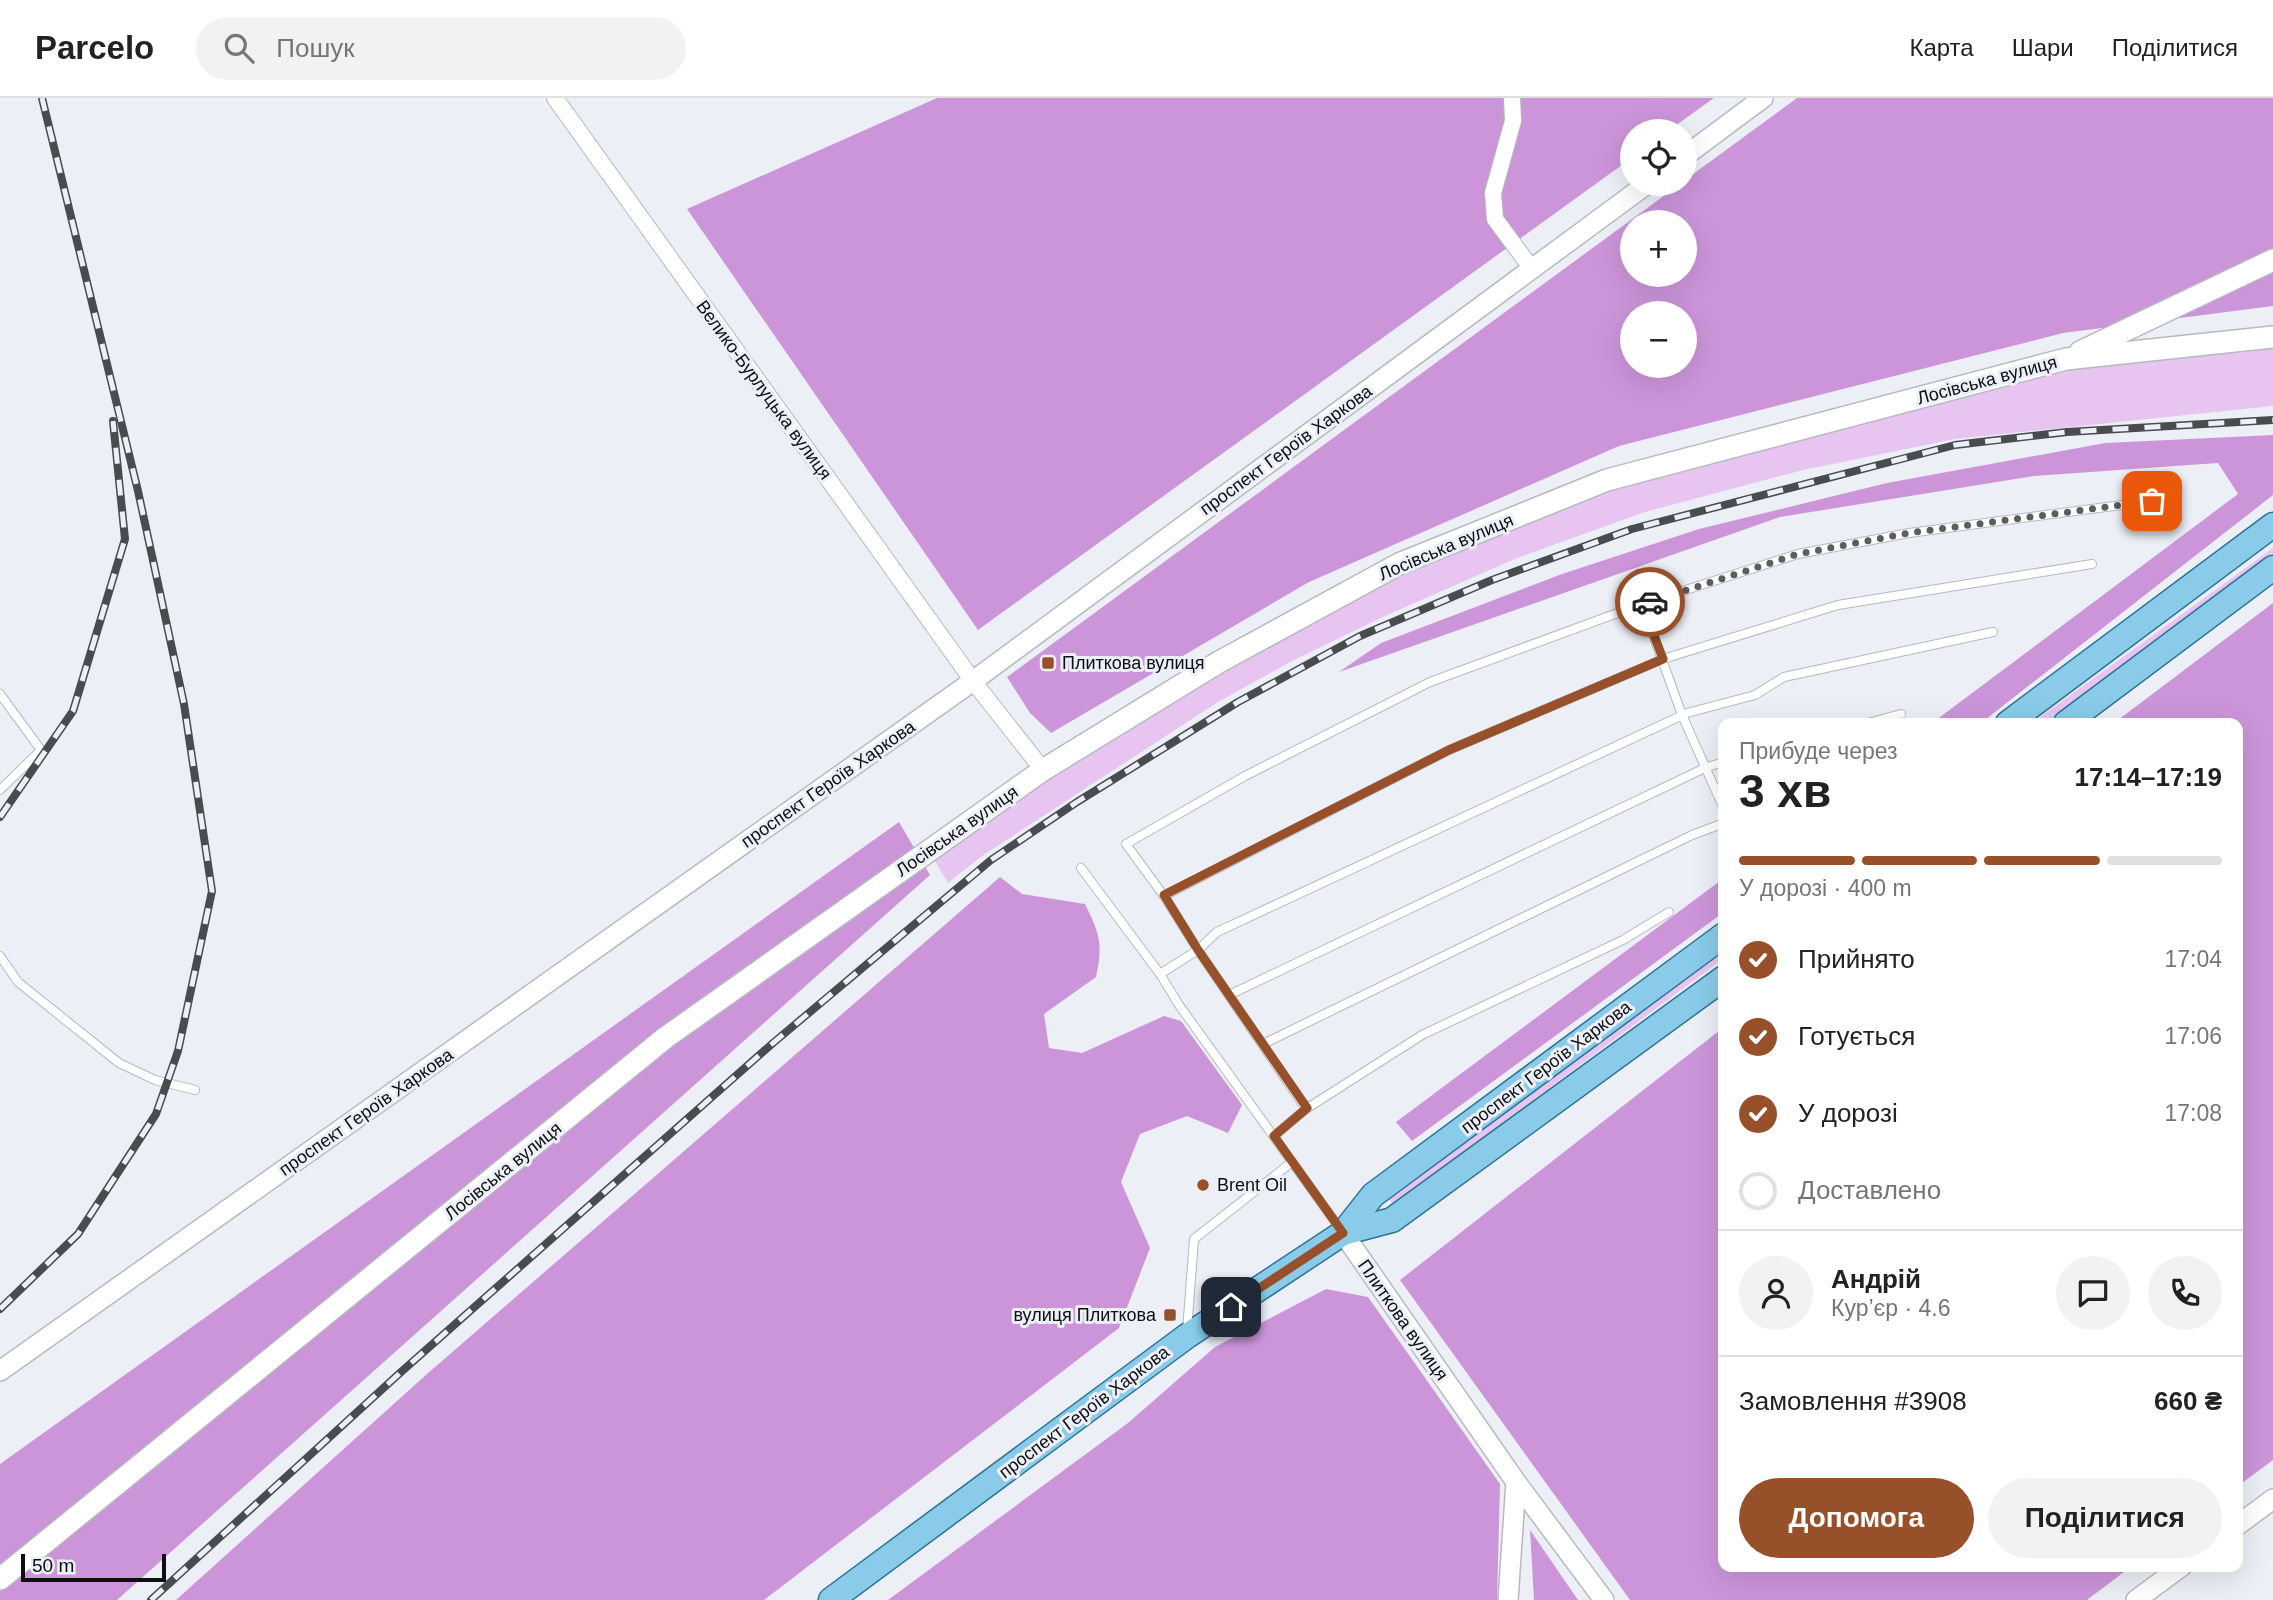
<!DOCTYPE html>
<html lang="uk">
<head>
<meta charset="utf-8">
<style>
  :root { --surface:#fff; --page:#f2f2f2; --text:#222; --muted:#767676; --line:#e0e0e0; --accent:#975029 }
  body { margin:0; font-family:Helvetica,sans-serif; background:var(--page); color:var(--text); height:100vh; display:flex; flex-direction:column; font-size:26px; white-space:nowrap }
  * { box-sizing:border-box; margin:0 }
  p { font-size:23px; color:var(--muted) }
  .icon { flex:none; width:38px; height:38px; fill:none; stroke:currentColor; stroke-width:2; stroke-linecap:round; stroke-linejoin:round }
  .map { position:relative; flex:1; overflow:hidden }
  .drawer { position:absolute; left:1718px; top:620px; width:525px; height:854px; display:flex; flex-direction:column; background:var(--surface); border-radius:14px; box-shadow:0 7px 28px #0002 }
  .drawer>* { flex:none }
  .fabs { position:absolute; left:1620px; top:21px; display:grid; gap:14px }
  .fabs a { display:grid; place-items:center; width:77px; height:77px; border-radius:50%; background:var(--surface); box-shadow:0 7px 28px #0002; font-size:35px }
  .scale { position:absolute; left:21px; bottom:18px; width:145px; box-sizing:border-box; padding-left:7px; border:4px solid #0d0f11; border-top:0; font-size:19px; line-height:24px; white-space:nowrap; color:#0d0f11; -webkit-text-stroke:5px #eceff6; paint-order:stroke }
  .pin { position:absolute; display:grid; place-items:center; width:60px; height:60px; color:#fff; margin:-30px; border-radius:14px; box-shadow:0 4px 10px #0006 }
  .courier { position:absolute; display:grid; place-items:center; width:70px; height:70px; margin:-35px; border:5px solid #975029; border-radius:50%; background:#fff; color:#222; box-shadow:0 2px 9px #0007 }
  .headline em { font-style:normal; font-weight:700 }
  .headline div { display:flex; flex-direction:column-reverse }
  .headline { display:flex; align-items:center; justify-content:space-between; height:119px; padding:0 21px }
  h1 { font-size:46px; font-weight:700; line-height:52px }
  .bar { display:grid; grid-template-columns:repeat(4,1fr); gap:10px 7px; align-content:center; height:84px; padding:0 21px }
  .bar i { height:9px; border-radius:5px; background:var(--line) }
  .bar .selected { background:var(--accent) }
  .bar p { grid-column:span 4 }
  .line { display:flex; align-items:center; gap:18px; padding:0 21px; border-top:2px solid var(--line) }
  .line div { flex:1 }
  .round { display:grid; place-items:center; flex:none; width:74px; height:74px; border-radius:37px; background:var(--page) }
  ol { padding:0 21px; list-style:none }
  li { display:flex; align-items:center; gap:21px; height:77px }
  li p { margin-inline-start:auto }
  li .icon { padding:7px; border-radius:50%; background:var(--accent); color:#fff; stroke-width:4 }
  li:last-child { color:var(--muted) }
  li i { width:38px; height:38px; border:4px solid var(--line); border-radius:50% }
  .button { display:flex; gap:14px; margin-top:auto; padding:14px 21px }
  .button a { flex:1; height:80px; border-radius:42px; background:var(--accent); color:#fff; font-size:28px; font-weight:700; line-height:80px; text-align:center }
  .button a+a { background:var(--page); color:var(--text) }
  header { display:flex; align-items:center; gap:42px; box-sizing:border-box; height:98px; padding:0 35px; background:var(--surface); border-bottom:2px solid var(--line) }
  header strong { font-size:33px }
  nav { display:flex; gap:38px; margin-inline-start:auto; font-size:24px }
  .search { width:490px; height:63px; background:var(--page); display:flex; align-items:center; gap:18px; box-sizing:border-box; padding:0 24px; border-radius:38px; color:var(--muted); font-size:26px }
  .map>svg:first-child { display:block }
  .green { fill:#e8c4f1 }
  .forest { fill:#cc95da; fill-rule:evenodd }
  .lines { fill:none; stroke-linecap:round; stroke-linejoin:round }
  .service-casing { stroke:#b6b9bf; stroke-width:10 }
  .minor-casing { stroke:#b6b9bf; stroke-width:18 }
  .tertiary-casing { stroke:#b6b9bf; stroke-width:22 }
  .secondary-casing { stroke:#b6b9bf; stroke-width:24 }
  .primary-casing { stroke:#2b7394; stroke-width:27 }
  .service { stroke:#fff; stroke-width:8 }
  .minor { stroke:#fff; stroke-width:16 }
  .tertiary { stroke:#fff; stroke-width:19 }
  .secondary { stroke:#fff; stroke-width:21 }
  .primary { stroke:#89cbe9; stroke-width:24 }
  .rail-casing { stroke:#494b4e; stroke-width:8 }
  .rail { stroke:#eceff6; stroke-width:5; stroke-dasharray:16; stroke-linecap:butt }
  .done { stroke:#5b5d61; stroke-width:7; stroke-dasharray:0 12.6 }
  .route { stroke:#975029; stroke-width:9 }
  .poi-dot { fill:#975029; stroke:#eceff6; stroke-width:2.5 }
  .labels { text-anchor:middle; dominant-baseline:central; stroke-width:6; stroke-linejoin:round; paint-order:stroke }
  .street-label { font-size:18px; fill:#0d0f11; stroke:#eceff6 }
  .poi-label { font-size:18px; fill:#0d0f11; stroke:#eceff6; text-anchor:start }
</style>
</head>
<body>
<header>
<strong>Parcelo</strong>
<div class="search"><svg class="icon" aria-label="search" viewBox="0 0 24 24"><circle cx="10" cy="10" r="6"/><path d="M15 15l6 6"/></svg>Пошук</div>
<nav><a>Карта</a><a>Шари</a><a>Поділитися</a></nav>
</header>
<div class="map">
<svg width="2273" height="1502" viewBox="0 0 2273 1502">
  <rect width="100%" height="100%" fill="#eceff6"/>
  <g class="green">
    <polygon points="2273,244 2273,308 1955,341 1803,372 1645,414 1517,460 1385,518 1292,563 1218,604 982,758 948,785 935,763 1023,694 1102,643 1432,453 1563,405 1767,340 2145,253"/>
    <polygon points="2273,450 2273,459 2045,625 2032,625"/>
    <polygon points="1724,850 1724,860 1393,1106 1389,1101"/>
  </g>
  <g class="forest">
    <polygon points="937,0 1714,0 1668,33 1633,33 1633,59 978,532 687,111"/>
    <path d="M1797 0H2273V208L2063 235 1619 348 1309 484 1051 635 1030 615 1007 579 1680 86H1685V82ZM1633 124H1685V177H1633ZM1633 215H1685V268H1633Z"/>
    <polygon points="2273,337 2273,397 1981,625 1932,625 2238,396 2218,365 2034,378 1780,419 1339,574 1381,545 1562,476 1699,431 1887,385 2105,345"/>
    <polygon points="2273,505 2273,1362 2238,1388 2238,625 2114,625"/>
    <polygon points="899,724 930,777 117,1502 0,1502 0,1366"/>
    <path d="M1000 779 1022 796 1085 806C1100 836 1103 846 1096 879L1044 916 1049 950 1082 955 1164 918 1181 923 1242 1007 1228 1035 1187 1018 1140 1036 1121 1084 1150 1150 1119 1230 764 1502H176L427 1276Z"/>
    <polygon points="1724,780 1724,814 1412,1043 1396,1024"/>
    <polygon points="1724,929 1724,1468 2132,1468 2087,1502 1630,1502 1400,1182"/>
    <polygon points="1326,1191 1368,1199 1500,1386 1497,1502 888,1502 1128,1325 1215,1249"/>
    <polygon points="1530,1432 1578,1502 1534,1502"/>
  </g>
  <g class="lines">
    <defs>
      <g id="service">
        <polyline points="1642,506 1682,617 1724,711"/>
        <polyline points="0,596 41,652 0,692"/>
        <polyline points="1868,625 1901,616"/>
        <polyline points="1081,770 1160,876 1179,907 1341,1132"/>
        <polyline points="1164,798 1449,652 1663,561 1838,507 2092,466"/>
        <polyline points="0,858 18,884 119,965 155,982 195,992"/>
        <polyline points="1160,876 1198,852 1217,834 1687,615 1755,597 1784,579 1993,534"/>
        <polyline points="1229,897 1707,669 1724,664"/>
        <polyline points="1263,946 1692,737 1724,725"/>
        <polyline points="1306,1011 1422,937 1623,842 1669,814"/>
        <polyline points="1274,1038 1306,1011 1198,852 1164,798 1126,746 1245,678 1430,584 1642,506 1798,456 1909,435 2152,403"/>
        <polyline points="1187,1233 1194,1141 1292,1064"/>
      </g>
      <g id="minor">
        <polyline points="555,0 973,583 1043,672"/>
        <polyline points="1512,0 1513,23 1493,95 1495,121 1532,171"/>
      </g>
      <g id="tertiary">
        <polyline points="1685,58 1763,0"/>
        <polyline points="1343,1135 1516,1384 1604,1502"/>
        <polyline points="0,1273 973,583 1647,86"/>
        <polyline points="2238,1427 2273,1401"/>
        <polyline points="1508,1502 1516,1384"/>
        <polyline points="2136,1502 2182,1468"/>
      </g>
      <g id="secondary">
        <polyline points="2080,254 2273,162"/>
        <polyline points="0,1481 665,940 1043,672 1219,564 1399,466 1607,382 2066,261 2273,239"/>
      </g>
      <g id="primary">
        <polyline points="2008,625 2273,427"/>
        <polyline points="2066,625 2273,470"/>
        <polyline points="1343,1135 1373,1097 1724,837"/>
        <polyline points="831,1502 1187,1238 1343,1135 1392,1122 1724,880"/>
      </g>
    </defs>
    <use href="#service" class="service-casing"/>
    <use href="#minor" class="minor-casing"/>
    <use href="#tertiary" class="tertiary-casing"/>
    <use href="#secondary" class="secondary-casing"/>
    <use href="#primary" class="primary-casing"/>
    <use href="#service" class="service"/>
    <use href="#minor" class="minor"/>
    <use href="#tertiary" class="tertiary"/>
    <use href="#secondary" class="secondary"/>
    <use href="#primary" class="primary"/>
    <defs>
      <g id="rail">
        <polyline points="0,719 73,613 125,441 113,323"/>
        <polyline points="0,1211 78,1136 156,1016 178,953 212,793 184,606 138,393 42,0"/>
        <polyline points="151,1502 401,1274 773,945 991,762 1077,704 1238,604 1360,538 1492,482 1632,431 1955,347 2067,334 2273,322"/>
      </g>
    </defs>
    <use href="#rail" class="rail-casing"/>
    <use href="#rail" class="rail"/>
  </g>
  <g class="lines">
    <polyline class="done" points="1650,504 1798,456 1909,435 2152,403"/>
    <polyline class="route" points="1231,1209 1343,1135 1274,1038 1307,1010 1198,852 1164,797 1449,652 1663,561 1642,506 1650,504"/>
  </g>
  <g class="poi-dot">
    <rect x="1041" y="558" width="14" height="14" rx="3.5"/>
    <circle cx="1203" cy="1087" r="7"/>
    <rect x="1163" y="1210" width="14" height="14" rx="3.5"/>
  </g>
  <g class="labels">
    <g class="street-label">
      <text transform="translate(1987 282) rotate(-15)">Лосівська вулиця</text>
      <text transform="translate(764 292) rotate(54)">Велико-Бурлуцька вулиця</text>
      <text transform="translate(1286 352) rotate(-36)">проспект Героїв Харкова</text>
      <text transform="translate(1446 449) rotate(-23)">Лосівська вулиця</text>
      <text transform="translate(828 686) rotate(-35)">проспект Героїв Харкова</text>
      <text transform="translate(957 733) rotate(-35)">Лосівська вулиця</text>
      <text transform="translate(1546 969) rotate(-37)">проспект Героїв Харкова</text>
      <text transform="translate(366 1014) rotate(-35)">проспект Героїв Харкова</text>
      <text transform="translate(503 1073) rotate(-39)">Лосівська вулиця</text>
      <text transform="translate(1403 1222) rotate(55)">Плиткова вулиця</text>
      <text transform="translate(1084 1314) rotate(-37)">проспект Героїв Харкова</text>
    </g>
    <g class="poi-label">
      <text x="1062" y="565">Плиткова вулиця</text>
      <text x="1217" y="1087">Brent Oil</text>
      <text x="1156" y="1217" text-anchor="end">вулиця Плиткова</text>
    </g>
  </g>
</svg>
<div class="fabs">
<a><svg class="icon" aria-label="locate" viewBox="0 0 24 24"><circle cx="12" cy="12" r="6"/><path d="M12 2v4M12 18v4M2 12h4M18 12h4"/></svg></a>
<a>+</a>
<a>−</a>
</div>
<div class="scale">50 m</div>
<div class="pin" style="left:2152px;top:403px;background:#ea580c"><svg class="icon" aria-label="bag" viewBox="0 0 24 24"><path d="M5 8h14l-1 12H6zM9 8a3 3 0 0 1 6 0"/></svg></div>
<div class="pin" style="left:1231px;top:1209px;background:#1f2937"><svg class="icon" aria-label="home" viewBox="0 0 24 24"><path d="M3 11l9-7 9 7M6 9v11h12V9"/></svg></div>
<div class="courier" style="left:1650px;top:504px"><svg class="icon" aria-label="car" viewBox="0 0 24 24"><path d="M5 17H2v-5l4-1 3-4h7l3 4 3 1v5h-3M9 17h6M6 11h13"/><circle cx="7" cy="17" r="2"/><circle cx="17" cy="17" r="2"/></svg></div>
<section class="drawer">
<div class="headline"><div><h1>3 хв</h1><p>Прибуде через</p></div><em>17:14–17:19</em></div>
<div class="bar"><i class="selected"></i><i class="selected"></i><i class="selected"></i><i></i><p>У дорозі · 400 m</p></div>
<ol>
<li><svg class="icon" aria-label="check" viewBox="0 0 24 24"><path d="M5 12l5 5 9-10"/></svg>Прийнято<p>17:04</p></li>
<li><svg class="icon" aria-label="check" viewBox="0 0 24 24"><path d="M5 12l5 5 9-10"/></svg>Готується<p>17:06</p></li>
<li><svg class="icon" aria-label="check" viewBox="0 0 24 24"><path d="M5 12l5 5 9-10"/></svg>У дорозі<p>17:08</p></li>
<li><i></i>Доставлено</li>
</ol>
<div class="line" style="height:126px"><a class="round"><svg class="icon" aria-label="person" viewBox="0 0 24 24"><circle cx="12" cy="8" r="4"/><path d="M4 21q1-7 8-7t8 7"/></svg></a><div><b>Андрій</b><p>Кур’єр · 4.6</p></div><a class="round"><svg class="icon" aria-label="chat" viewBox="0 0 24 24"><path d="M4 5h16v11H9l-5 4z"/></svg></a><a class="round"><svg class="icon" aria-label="phone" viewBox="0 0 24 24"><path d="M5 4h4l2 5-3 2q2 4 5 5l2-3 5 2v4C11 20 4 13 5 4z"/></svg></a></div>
<div class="line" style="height:91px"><div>Замовлення #3908</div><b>660 ₴</b></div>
<div class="button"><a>Допомога</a><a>Поділитися</a></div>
</section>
</div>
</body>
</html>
